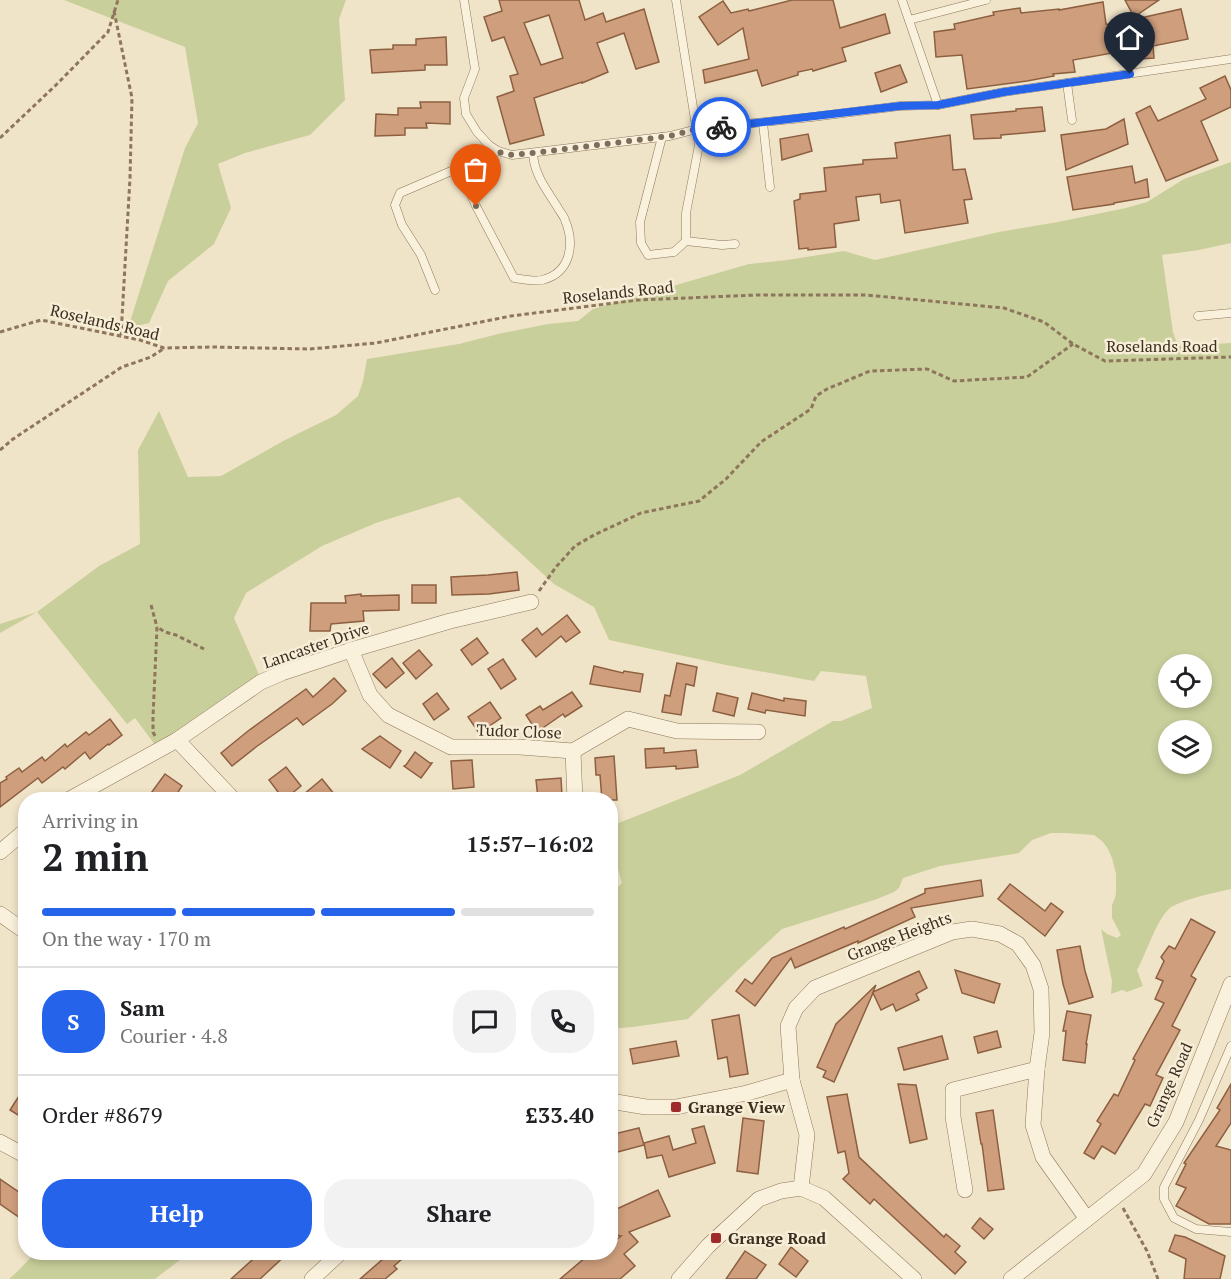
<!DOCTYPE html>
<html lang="en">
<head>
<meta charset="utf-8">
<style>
  :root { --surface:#fff; --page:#f2f2f2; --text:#202124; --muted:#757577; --line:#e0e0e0; --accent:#2563eb }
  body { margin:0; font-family:"PT Serif",serif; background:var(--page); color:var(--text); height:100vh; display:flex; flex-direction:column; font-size:22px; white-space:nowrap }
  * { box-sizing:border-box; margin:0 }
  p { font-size:20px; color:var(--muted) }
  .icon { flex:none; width:33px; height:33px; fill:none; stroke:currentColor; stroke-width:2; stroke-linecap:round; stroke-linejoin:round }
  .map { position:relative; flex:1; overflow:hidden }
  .side { position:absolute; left:18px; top:792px; width:600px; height:468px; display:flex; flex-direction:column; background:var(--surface); border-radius:24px; box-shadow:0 3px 9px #0003 }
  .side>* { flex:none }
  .tools { position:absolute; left:1158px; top:654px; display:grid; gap:12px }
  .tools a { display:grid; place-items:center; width:54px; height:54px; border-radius:50%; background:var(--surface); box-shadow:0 3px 9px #0003; font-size:30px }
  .pin { position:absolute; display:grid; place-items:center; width:51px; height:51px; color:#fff; margin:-62px -26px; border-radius:50% 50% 50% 0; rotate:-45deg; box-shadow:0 0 6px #0007 }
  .pin .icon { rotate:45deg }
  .courier { position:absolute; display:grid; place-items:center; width:60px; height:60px; margin:-30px; border:4px solid #2563eb; border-radius:50%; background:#fff; color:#222; box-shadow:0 2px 8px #0007 }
  .overview em { font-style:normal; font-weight:700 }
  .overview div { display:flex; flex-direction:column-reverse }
  .overview { display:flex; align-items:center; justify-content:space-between; height:102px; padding:0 24px }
  h1 { font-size:39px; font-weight:700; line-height:45px }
  .bar { display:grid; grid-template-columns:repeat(4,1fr); gap:9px 6px; align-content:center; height:72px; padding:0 24px }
  .bar i { height:8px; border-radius:4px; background:var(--line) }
  .bar .on { background:var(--accent) }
  .bar p { grid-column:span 4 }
  .line { display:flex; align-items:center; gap:15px; padding:0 24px; border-top:2px solid var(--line) }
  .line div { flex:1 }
  .round { display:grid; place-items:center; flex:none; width:63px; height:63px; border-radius:24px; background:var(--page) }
  .cta { display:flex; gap:12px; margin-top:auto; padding:12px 24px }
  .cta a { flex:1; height:69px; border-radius:24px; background:var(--accent); color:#fff; font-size:24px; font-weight:700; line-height:69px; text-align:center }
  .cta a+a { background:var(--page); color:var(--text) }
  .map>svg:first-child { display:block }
  .green { fill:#c9cf9b; fill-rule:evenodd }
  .building { fill:#cf9f7d; stroke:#8d5f41; stroke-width:1.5; fill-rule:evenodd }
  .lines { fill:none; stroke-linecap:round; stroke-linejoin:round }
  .service-casing { stroke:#8d765c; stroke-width:9 }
  .minor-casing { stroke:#8d765c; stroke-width:16 }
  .path { stroke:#8d765c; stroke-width:3; stroke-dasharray:4.5 3; stroke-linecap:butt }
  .service { stroke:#faf1dc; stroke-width:8 }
  .minor { stroke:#faf1dc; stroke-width:15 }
  .done { stroke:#7c6e5b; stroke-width:6; stroke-dasharray:0 10.8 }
  .route { stroke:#2563eb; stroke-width:8 }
  .poi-dot { fill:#9e2a2b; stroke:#f7eed8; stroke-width:2 }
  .labels { text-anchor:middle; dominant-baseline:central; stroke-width:5; stroke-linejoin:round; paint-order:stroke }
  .street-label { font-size:16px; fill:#3d2e20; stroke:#f7eed8 }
  .poi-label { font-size:16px; font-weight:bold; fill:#3d2e20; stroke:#f7eed8; text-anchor:start }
</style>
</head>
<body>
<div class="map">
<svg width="1231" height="1279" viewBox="0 0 1231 1279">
  <rect width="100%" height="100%" fill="#f0e4c8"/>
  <g class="green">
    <polygon points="64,0 346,0 339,19 345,100 310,135 245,153 218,164 231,208 214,244 168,281 149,323 128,328 185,148 198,123 185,47"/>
    <path d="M1231 162V243L1199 250 1162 255 1173 332 1178 346 1231 343V889C1214 893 1188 898 1173 906 1158 914 1146 955 1137 970L1143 986 1127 992 1122 990 1111 994 1112 981 1101 929 1107 934 1117 938 1121 935 1112 918V905L1115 898 1116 892V874L1112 858 1108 849 1103 842 1094 835 1066 833H1051L1032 840 1019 853 940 866 903 878 899 888 894 892 877 899 782 929 741 967 688 1019 633 1027 611 1029V894L622 883 611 845V826L740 775 833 721H841L872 708 866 676 821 671 814 681 726 665 609 640 594 607 554 584 459 497 376 523 322 546 246 593 234 618 261 679 158 749 135 718 127 724 37 612 0 633V624L37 612 99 566 140 544 138 450 159 411 188 477 221 476 285 440 336 415 358 396 363 381 367 359 459 344 498 334 548 324 578 321 593 309 749 264 787 260 844 251 875 260 999 232 1058 222 1126 208 1147 202 1184 179ZM1168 664H1202V698H1168ZM1168 730H1202V764H1168Z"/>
    <polygon points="92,1253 97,1255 98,1252 189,1253 155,1279 9,1279 18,1271 35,1253"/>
  </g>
  <g class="building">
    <path d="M499 0H579L585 20 603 13 606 22 644 9 659 62 636 69 624 33 597 43 608 72 582 83V82L534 98 544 135 510 144 497 97 514 91 510 76 518 74 504 37 492 41 484 17 502 11ZM549 15 563 58 541 65 524 23Z"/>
    <polygon points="792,0 833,0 840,28 885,14 890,33 842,48 846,61 813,71 812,69 798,72 798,75 762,86 757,70 705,83 703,70 749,59 743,28 718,45 699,17 723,1 731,13 748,9 749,11"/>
    <polygon points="1125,0 1159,0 1134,17"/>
    <polygon points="1103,2 1106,24 1112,25 1114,36 1143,32 1136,19 1181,9 1188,39 1153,46 1154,58 1125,60 1123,51 1073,60 1075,72 1053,74 1054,76 1027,81 967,89 962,55 936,57 934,32 955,29 954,24 994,15 993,12 1020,8 1021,13 1059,9 1059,10"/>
    <polygon points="446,37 447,65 425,65 425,70 372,73 370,50 393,49 393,45 416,45 416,39"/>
    <polygon points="900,65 907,82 881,92 875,73"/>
    <polygon points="1225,76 1231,90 1231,107 1201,121 1218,160 1166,181 1136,113 1150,106 1158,121 1206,99 1200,88"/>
    <polygon points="420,102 450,102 450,124 426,123 427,128 405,128 405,135 375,136 376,114 398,115 398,108 421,108"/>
    <polygon points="1042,107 1045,131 1001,135 1001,138 974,139 971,115 1016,111 1016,109"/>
    <polygon points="1124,119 1128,144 1066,170 1061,135 1106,129"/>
    <polygon points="808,134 812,151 782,160 780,139"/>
    <polygon points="950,135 953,170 965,169 972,199 964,200 968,223 905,233 900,200 881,203 880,194 856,197 859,220 834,224 836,247 808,250 808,248 799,249 794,201 800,199 800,194 826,191 824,168 863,164 863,160 897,158 895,143"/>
    <polygon points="1132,166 1135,183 1147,179 1149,197 1114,203 1114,204 1073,210 1067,177"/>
    <polygon points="517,572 519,590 489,594 452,595 451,577 488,575"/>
    <rect x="412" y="585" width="24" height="18"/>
    <polygon points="361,594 361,596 399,595 399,610 363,611 364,621 331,624 330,631 310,631 311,603 346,603 345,596"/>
    <polygon points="567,615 580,632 566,642 561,636 536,657 522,640 537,628 542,635"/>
    <polygon points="477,638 488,653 472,665 461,650"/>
    <polygon points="419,650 432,665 416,679 403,663"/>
    <polygon points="392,658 404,673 386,688 373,674"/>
    <polygon points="503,659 516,679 501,689 488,669"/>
    <polygon points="677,663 697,667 694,686 686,684 681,715 662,712 665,695 670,696"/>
    <polygon points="594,666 623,673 624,671 643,674 640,692 590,684"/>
    <polygon points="334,678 346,691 332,704 303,725 297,718 256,747 232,766 221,753 248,731 306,689 313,697"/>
    <polygon points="572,692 582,706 565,717 563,714 537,732 526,715 540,706 543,710"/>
    <polygon points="437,693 449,709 434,720 423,704"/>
    <polygon points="717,693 738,698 734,716 713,711"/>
    <polygon points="752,693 784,701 784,698 806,701 805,716 766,710 765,713 748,709"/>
    <polygon points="490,702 501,718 479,733 468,717"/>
    <polygon points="110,719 122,735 109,745 108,744 90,759 85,752 65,769 63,767 42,783 38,778 0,807 0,783 7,779 6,777 19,768 22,772 42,757 45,761 65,744 67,747 86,732 89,735"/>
    <polygon points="380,736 401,751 390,768 362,749"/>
    <polygon points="664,748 664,753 696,750 698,767 676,769 676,766 646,768 645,749"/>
    <polygon points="415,752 430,763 432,763 421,778 404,766 406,765"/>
    <polygon points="614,756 617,800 602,800 600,775 596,775 595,758"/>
    <polygon points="472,760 474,787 453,789 451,761"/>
    <polygon points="286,767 301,786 284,800 269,780"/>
    <polygon points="165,774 182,786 173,800 146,800"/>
    <polygon points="561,778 562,796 538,798 536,780"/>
    <polygon points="322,779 339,800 297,800"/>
    <polygon points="981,880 983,896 911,908 915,917 858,943 858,941 795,968 791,958 755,1006 736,991 745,979 752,984 772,958 844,927 845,929 925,893 925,889"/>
    <polygon points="1010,884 1045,911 1051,903 1063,912 1045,936 998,899"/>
    <polygon points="1191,919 1215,932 1191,976 1196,979 1172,1026 1180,1030 1156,1075 1163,1078 1150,1106 1145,1104 1115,1154 1102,1146 1094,1159 1084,1153 1101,1124 1097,1121 1114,1094 1118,1096 1135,1060 1133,1059 1164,1003 1155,999 1163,981 1156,978 1164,961 1161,957 1169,946 1175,949"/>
    <polygon points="1080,946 1085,971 1093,997 1069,1004 1063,984 1057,950"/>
    <polygon points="955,970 1000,984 994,1003 962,993"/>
    <polygon points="919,971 927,988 916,994 919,1000 896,1011 893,1004 881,1010 873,993 834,1082 823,1077 826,1071 817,1067 836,1024 876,985 873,992"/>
    <polygon points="1067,1011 1091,1015 1086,1044 1087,1044 1085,1063 1063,1060 1066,1031 1063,1031"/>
    <polygon points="739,1015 748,1074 730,1077 727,1057 718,1059 712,1020"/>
    <polygon points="997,1031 1001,1047 978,1053 974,1037"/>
    <polygon points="942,1036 948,1059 904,1070 898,1048"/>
    <polygon points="676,1041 679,1056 633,1064 630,1049"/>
    <polygon points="898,1084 916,1085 927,1139 910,1143"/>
    <polygon points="1231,1084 1231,1123 1216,1146 1231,1150 1231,1224 1209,1224 1176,1206 1186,1188 1176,1184 1186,1164 1184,1163 1220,1110 1217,1108"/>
    <polygon points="26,1085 26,1120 10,1110"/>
    <polygon points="847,1094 859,1157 944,1237 946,1234 960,1246 955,1252 966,1262 955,1274 874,1199 870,1204 843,1179 849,1173 845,1151 838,1153 827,1097"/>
    <polygon points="993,1110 1004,1189 988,1191 982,1144 981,1144 976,1113"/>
    <polygon points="743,1118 764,1121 758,1174 737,1171"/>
    <polygon points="704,1126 715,1163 669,1177 662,1155 647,1158 644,1143 669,1136 673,1150 696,1143 692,1129"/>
    <polygon points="639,1128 644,1145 610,1154 610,1135"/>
    <polygon points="0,1179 26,1197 26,1222 0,1204"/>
    <polygon points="658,1190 670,1216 629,1232 638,1242 624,1254 635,1266 620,1279 560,1279 592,1252 610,1252 610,1239 613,1242 621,1236 619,1236 610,1227 610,1212"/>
    <polygon points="980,1218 993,1229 984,1239 972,1228"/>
    <polygon points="1175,1235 1185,1237 1225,1256 1220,1279 1184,1279 1186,1259 1169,1251"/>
    <polygon points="791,1247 808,1261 796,1277 779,1264"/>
    <polygon points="745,1251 766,1265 756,1279 726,1279"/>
    <polygon points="261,1252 289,1252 260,1279 231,1279"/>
    <polygon points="391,1252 410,1252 394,1266 397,1269 385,1279 360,1279"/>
  </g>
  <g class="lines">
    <defs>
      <g id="service">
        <polyline points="464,0 475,69 464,98 466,114 477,132 489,145 498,151 512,155 670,136 697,129 812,117 900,106 938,105 1004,92 1231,59"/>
        <polyline points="676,0 699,145 686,213 686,241"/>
        <polyline points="902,0 938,105"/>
        <polyline points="909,20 986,0"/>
        <polyline points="1067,83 1072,120"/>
        <polyline points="763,123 770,187"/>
        <polyline points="662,137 640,222 641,243 648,255 674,252 686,241 722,245 735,244"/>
        <path d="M459 168 476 206 514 278C523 279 534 282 542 280 571 273 575 244 565 220 564 216 560 212 558 208 547 190 534 175 533 153"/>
        <polyline points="435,290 421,255 402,225 395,205 400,193 498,151"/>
        <polyline points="1198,316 1231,313"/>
        <polyline points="1231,1046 1199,1120 1164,1187 1164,1199 1174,1218 1196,1229 1231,1232"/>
      </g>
      <g id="minor">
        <polyline points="351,650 370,695 388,715 451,747 520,747 573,751 628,719 677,731 758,732"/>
        <polyline points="177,740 234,800"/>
        <polyline points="573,751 575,800"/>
        <polyline points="68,800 177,740 261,682 282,673 351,650 450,621 531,602"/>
        <polyline points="0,852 26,830"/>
        <polyline points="0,914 26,932"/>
        <polyline points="610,1101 646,1107 676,1107 747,1093 792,1080"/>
        <polyline points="0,1142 26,1156"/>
        <polyline points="801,1188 807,1135 792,1080 788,1026 796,1008 815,988 952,932 972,929 1000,934 1018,944 1033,965 1041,989 1042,1033 1037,1069 1033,1125 1043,1157 1087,1219"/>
        <polyline points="965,1190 953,1117 953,1090 1037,1069"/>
        <polyline points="312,1279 341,1252"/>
        <polyline points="679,1279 708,1246 759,1199 781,1191 801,1188 824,1198 914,1279"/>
        <polyline points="1011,1279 1144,1174 1176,1122 1231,984"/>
      </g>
    </defs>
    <use href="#service" class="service-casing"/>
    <use href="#minor" class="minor-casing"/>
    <g class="path">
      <polyline points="114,11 132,98 130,178 121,335"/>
      <polyline points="0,138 56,85 108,32 118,0"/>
      <polyline points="0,332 41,320 140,340 164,348 211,347 310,349 376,343 511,316 638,300 757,295 866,295 1004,308 1044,322 1073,344 1105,361 1231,357"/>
      <polyline points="0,450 13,439 122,367 151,357 163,349"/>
      <polyline points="539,591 556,567 575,546 594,535 641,513 699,501 726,479 761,442 811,409 816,396 827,389 870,371 927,369 954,381 1027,377 1073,344"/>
      <polyline points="151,605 157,627"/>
      <polyline points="155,736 153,732 153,717 157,627 165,632 176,635 204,649"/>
      <polyline points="1123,1208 1147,1251 1158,1279"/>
    </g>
    <use href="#service" class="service"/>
    <use href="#minor" class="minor"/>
  </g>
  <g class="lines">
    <polyline class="done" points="476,206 459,168 498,152 512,155 533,153 670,136 697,129 721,127"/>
    <polyline class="route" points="721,127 900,106 938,105 1004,92 1130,74"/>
  </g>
  <g class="poi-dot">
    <rect x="670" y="1101" width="12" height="12" rx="3"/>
    <rect x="710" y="1232" width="12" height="12" rx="3"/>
  </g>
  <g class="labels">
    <g class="street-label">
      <text transform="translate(618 292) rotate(-6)">Roselands Road</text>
      <text transform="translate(105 322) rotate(13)">Roselands Road</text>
      <text x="1162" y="346">Roselands Road</text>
      <text transform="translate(316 645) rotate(-19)">Lancaster Drive</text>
      <text transform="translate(519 731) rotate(2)">Tudor Close</text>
      <text transform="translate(899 936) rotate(-21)">Grange Heights</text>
      <text transform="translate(1169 1085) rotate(-66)">Grange Road</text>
    </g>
    <g class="poi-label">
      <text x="688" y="1107">Grange View</text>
      <text x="728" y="1238">Grange Road</text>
    </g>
  </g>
</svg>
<div class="tools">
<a><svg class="icon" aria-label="locate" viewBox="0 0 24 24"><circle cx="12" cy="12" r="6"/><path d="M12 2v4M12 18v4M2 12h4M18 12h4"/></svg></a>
<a><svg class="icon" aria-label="layers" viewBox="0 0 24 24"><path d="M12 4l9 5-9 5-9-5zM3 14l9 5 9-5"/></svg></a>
</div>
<div class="pin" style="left:476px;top:206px;background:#ea580c"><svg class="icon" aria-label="bag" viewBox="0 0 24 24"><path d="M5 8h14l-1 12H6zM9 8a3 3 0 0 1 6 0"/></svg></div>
<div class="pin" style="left:1130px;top:74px;background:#1f2937"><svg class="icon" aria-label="home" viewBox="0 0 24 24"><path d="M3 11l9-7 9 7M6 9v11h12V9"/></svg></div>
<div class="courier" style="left:721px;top:127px"><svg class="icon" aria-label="bike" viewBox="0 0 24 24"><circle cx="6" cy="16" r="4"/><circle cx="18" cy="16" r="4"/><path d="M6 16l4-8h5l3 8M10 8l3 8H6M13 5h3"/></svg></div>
<section class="side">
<div class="overview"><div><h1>2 min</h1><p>Arriving in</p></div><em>15:57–16:02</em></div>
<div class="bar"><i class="on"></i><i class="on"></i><i class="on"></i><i></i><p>On the way · 170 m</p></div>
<div class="line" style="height:108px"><b class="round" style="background:var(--accent);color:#fff">S</b><div><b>Sam</b><p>Courier · 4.8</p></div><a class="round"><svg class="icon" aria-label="chat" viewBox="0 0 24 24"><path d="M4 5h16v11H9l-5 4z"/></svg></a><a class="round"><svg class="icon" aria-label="phone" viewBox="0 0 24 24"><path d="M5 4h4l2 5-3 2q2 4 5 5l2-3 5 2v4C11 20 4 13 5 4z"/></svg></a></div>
<div class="line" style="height:78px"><div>Order #8679</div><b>£33.40</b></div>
<div class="cta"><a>Help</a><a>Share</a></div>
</section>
</div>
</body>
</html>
